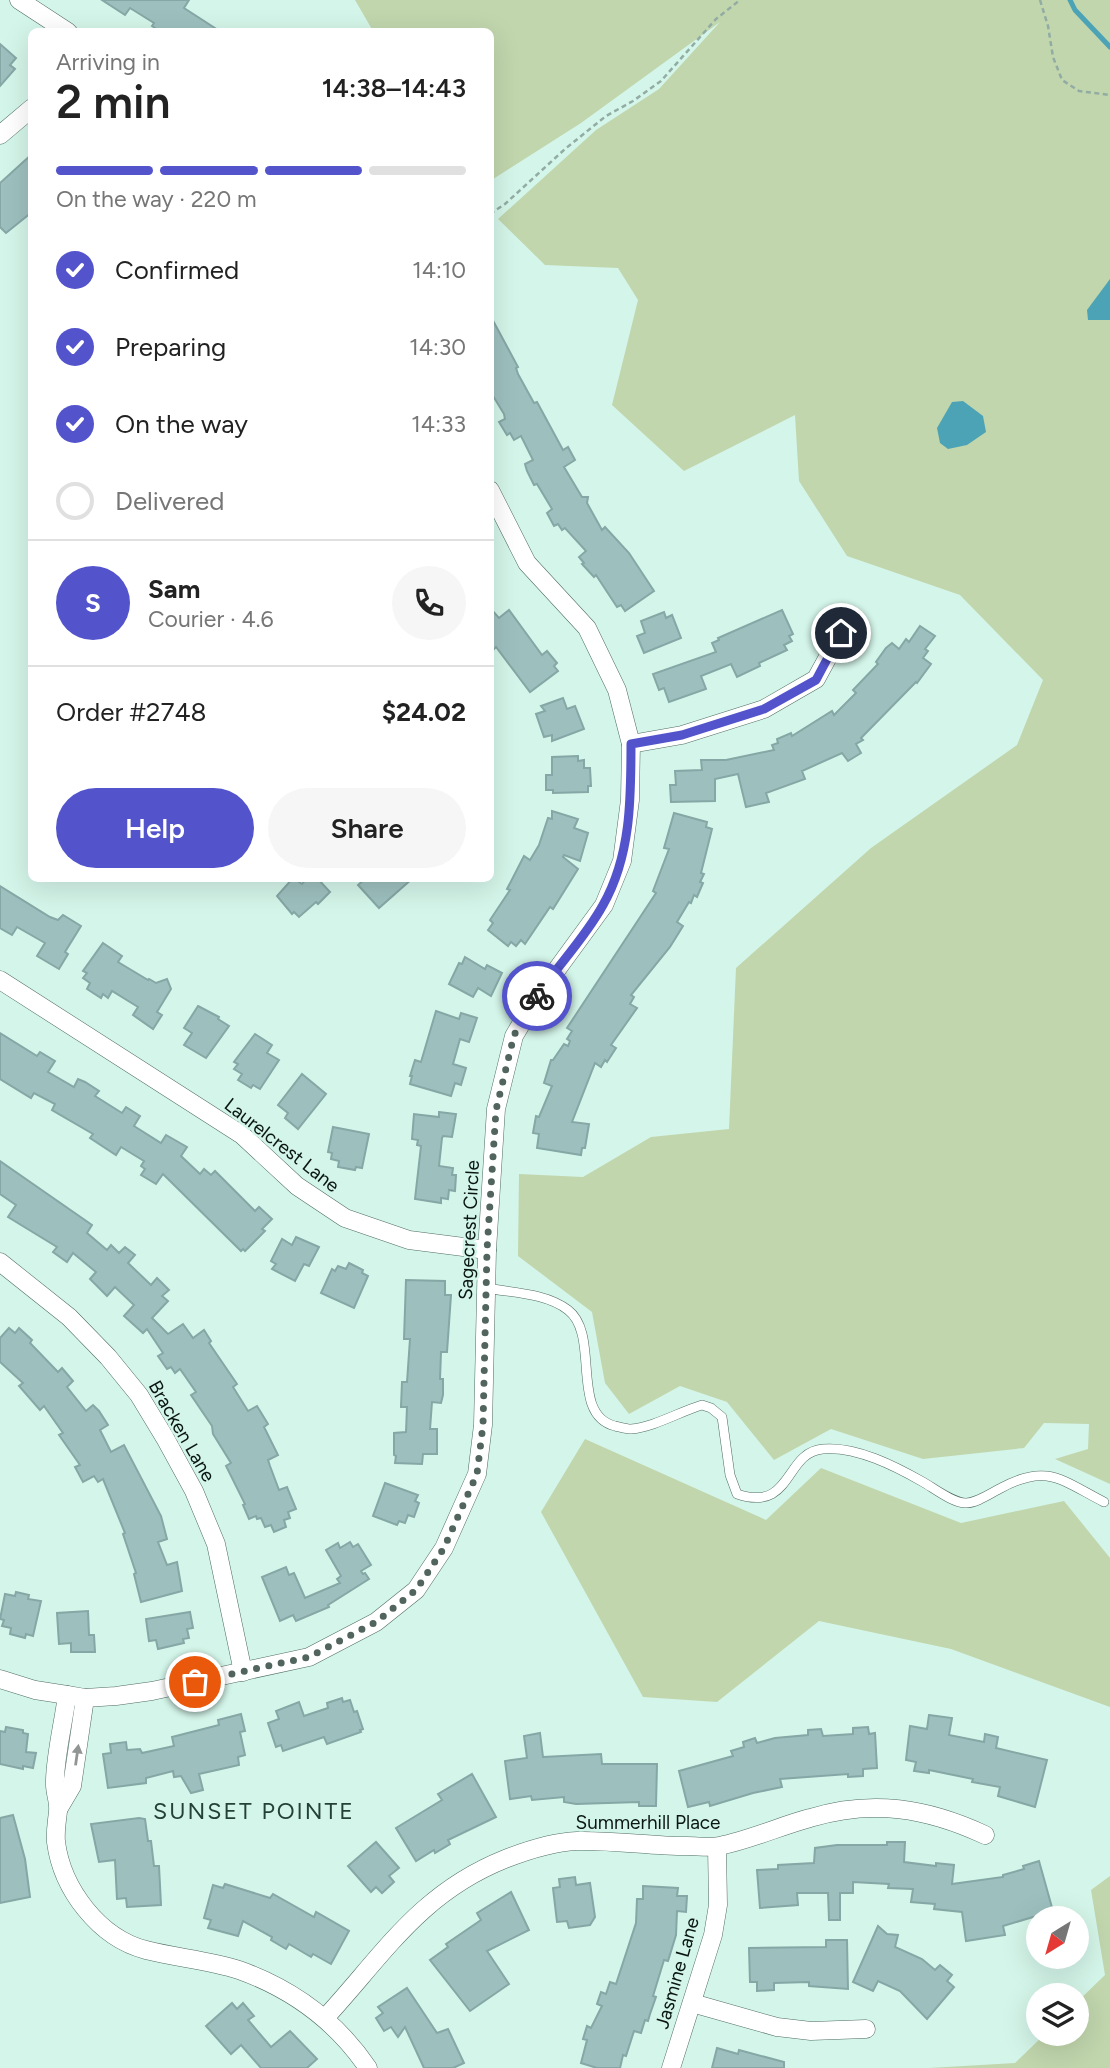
<!DOCTYPE html>
<html lang="en">
<head>
<meta charset="utf-8">
<style>
  :root { --surface:#fff; --page:#f6f6f6; --text:#222; --muted:#767676; --line:#e0e0e0; --accent:#5354cb }
  body { margin:0; font-family:Figtree,sans-serif; background:var(--page); color:var(--text); height:100vh; display:flex; flex-direction:column; font-size:26px; white-space:nowrap }
  * { box-sizing:border-box; margin:0 }
  p { font-size:23px; color:var(--muted) }
  .icon { flex:none; width:38px; height:38px; fill:none; stroke:currentColor; stroke-width:2; stroke-linecap:round; stroke-linejoin:round }
  .map { position:relative; flex:1; overflow:hidden }
  .panel { position:absolute; left:28px; top:28px; width:466px; height:854px; display:flex; flex-direction:column; background:var(--surface); border-radius:10px; box-shadow:0 7px 28px #0002 }
  .panel>* { flex:none }
  .needle { width:46px; rotate:217deg }
  .tools { position:absolute; left:1026px; top:1906px; display:grid; gap:14px }
  .tools a { display:grid; place-items:center; width:63px; height:63px; border-radius:50%; background:var(--surface); box-shadow:0 7px 28px #0002; font-size:35px }
  .pin { position:absolute; display:grid; place-items:center; width:60px; height:60px; color:#fff; margin:-30px; border:4px solid #fff; border-radius:50%; box-shadow:0 2px 7px #0007 }
  .courier { position:absolute; display:grid; place-items:center; width:70px; height:70px; margin:-35px; border:5px solid #5354cb; border-radius:50%; background:#fff; color:#222; box-shadow:0 2px 9px #0007 }
  .headline em { font-style:normal; font-weight:600 }
  .headline div { display:flex; flex-direction:column-reverse }
  .headline { display:flex; align-items:center; justify-content:space-between; height:119px; padding:0 28px }
  h1 { font-size:46px; font-weight:600; line-height:52px }
  .bar { display:grid; grid-template-columns:repeat(4,1fr); gap:10px 7px; align-content:center; height:84px; padding:0 28px }
  .bar i { height:9px; border-radius:5px; background:var(--line) }
  .bar .on { background:var(--accent) }
  .bar p { grid-column:span 4 }
  .line { display:flex; align-items:center; gap:18px; padding:0 28px; border-top:2px solid var(--line) }
  .line div { flex:1 }
  .round { display:grid; place-items:center; flex:none; width:74px; height:74px; border-radius:37px; background:var(--page) }
  ol { padding:0 28px; list-style:none }
  li { display:flex; align-items:center; gap:21px; height:77px }
  li p { margin-inline-start:auto }
  li .icon { padding:7px; border-radius:50%; background:var(--accent); color:#fff; stroke-width:4 }
  li:last-child { color:var(--muted) }
  li i { width:38px; height:38px; border:4px solid var(--line); border-radius:50% }
  .cta { display:flex; gap:14px; margin-top:auto; padding:14px 28px }
  .cta a { flex:1; height:80px; border-radius:42px; background:var(--accent); color:#fff; font-size:28px; font-weight:600; line-height:80px; text-align:center }
  .cta a+a { background:var(--page); color:var(--text) }
  .map>svg:first-child { display:block }
  .green { fill:#c1d6ad }
  .water { fill:#4ca3b5 }
  .lines { fill:none; stroke-linecap:round; stroke-linejoin:round }
  .stream { stroke:#4ca3b5; stroke-width:5 }
  .building { fill:#9dc0be; stroke:#85a7a5; stroke-width:2 }
  .service-casing { stroke:#506d63; stroke-width:10 }
  .minor-casing { stroke:#506d63; stroke-width:19 }
  .path { stroke:#92aca3; stroke-width:2.5; stroke-dasharray:5 3.5; stroke-linecap:butt }
  .service { stroke:#fff; stroke-width:9 }
  .minor { stroke:#fff; stroke-width:18 }
  .oneway { fill:#919694 }
  .done { stroke:#51645d; stroke-width:7; stroke-dasharray:0 12.6 }
  .route { stroke:#5354cb; stroke-width:9 }
  .labels { text-anchor:middle; dominant-baseline:central; stroke-width:5; stroke-linejoin:round; paint-order:stroke }
  .street-label { font-size:19px; fill:#0a1612; stroke:#d4f5e9 }
  .quarter-label { font-size:23px; letter-spacing:2px; fill:#244037; stroke:#d4f5e9 }
</style>
</head>
<body>
<div class="map">
<svg width="1110" height="2068" viewBox="0 0 1110 2068">
  <rect width="100%" height="100%" fill="#d4f5e9"/>
  <g class="green">
    <polygon points="355,0 1110,0 1110,1484 1055,1459 1088,1449 1089,1424 1044,1423 1024,1448 923,1459 831,1429 774,1460 727,1402 680,1386 629,1414 605,1383 592,1312 518,1256 519,1174 583,1177 651,1137 729,1129 736,968 871,848 1017,745 1043,680 960,595 847,556 799,481 795,415 684,471 612,405 638,300 618,268 545,265 498,219 596,130 659,89 720,22 581,123 490,181 490,32 373,31"/>
    <polygon points="585,1439 766,1520 821,1468 961,1523 1064,1501 1110,1558 1110,1707 951,1649 819,1621 717,1702 643,1697 541,1512"/>
    <polygon points="1110,1876 1110,2068 929,2068 1015,2063 1045,2034 1076,2034 1076,2003 1105,1975 1091,1890"/>
  </g>
  <g class="water">
    <polygon points="1110,279 1110,320 1088,320 1087,310"/>
    <polygon points="963,401 983,416 986,432 967,445 948,449 940,443 937,428 952,402"/>
  </g>
  <g class="lines">
    <polyline class="stream" points="1070,0 1075,10 1110,47"/>
  </g>
  <g class="building">
    <polygon points="102,0 189,0 184,8 221,32 161,32 152,26 154,23 130,8 125,15"/>
    <polygon points="0,44 16,58 10,65 15,69 0,86"/>
    <polygon points="32,154 32,212 6,233 0,227 0,183"/>
    <polygon points="490,315 518,367 516,368 518,374 534,403 537,402 563,450 568,447 575,460 564,467 582,497 588,497 587,503 602,530 605,527 629,553 654,591 625,611 621,605 617,607 596,575 594,577 582,564 584,563 579,557 586,551 565,528 562,530 558,524 554,526 547,513 552,509 537,484 534,485 527,471 525,464 533,460 521,436 514,440 510,433 507,435 499,422 505,419 504,414 490,391"/>
    <polygon points="490,608 499,618 509,610 542,655 547,651 557,663 554,666 558,671 530,692 496,647 490,653"/>
    <polygon points="782,610 793,634 789,636 792,641 784,645 787,650 759,663 760,666 737,677 731,664 701,676 706,689 669,702 664,688 659,690 653,674 716,652 712,643 719,640 718,638"/>
    <polygon points="664,612 666,618 672,615 681,638 644,653 637,636 645,633 641,621"/>
    <polygon points="920,626 935,636 925,649 928,651 923,658 931,664 917,683 916,682 861,738 863,740 856,744 861,753 848,761 842,753 802,771 805,779 766,793 769,802 746,807 738,774 715,779 715,801 671,802 670,785 676,785 675,771 702,770 701,760 726,760 774,750 772,745 778,743 777,739 791,733 792,736 832,711 834,715 856,693 853,690 878,664 876,662 886,648 892,643 899,649 906,639 909,642"/>
    <polygon points="563,698 567,709 575,706 584,729 552,741 552,735 544,737 536,714 545,711 541,706"/>
    <polygon points="578,756 578,761 584,760 584,768 590,768 591,786 588,786 588,792 553,793 553,790 546,790 546,775 552,775 552,757"/>
    <polygon points="552,811 578,819 574,828 588,833 580,861 564,855 563,857 578,869 553,909 550,907 525,944 521,940 516,946 511,942 508,946 488,930 493,923 490,920 510,890 507,889 524,856 530,860 539,845 548,818 552,819"/>
    <polygon points="674,813 707,822 706,827 712,829 701,873 704,874 700,882 703,883 697,897 694,895 691,903 689,902 677,922 683,926 670,947 631,995 634,997 630,1004 637,1008 611,1045 616,1048 607,1062 605,1060 601,1067 595,1063 572,1122 589,1124 585,1148 582,1148 581,1155 537,1148 539,1134 533,1133 536,1116 539,1117 552,1086 544,1083 551,1060 553,1060 564,1044 568,1046 570,1041 567,1039 572,1031 567,1028 656,893 653,891 669,849 664,848"/>
    <polygon points="293,878 302,884 307,878 317,878 330,892 318,904 316,902 299,917 294,912 292,914 277,896"/>
    <polygon points="366,878 413,878 379,908 358,885"/>
    <polygon points="0,886 50,917 58,920 63,915 81,926 65,952 68,954 59,969 37,956 45,943 17,927 12,935 0,928"/>
    <polygon points="103,943 122,956 118,962 148,980 149,979 156,983 167,979 171,989 157,1012 162,1015 153,1029 133,1015 138,1007 112,991 108,998 103,994 101,998 87,989 90,983 83,978 87,973 83,971"/>
    <polygon points="465,957 485,969 487,965 502,973 491,996 478,988 473,997 449,984 459,963 462,964"/>
    <polygon points="198,1006 219,1017 218,1019 229,1026 206,1058 184,1045 192,1033 184,1028"/>
    <polygon points="436,1011 459,1019 461,1013 477,1018 469,1042 460,1039 453,1064 466,1068 461,1085 455,1083 451,1096 410,1084 412,1076 410,1076 415,1060 421,1062"/>
    <polygon points="0,1033 37,1056 40,1052 55,1061 48,1072 74,1087 78,1079 85,1082 99,1091 95,1096 122,1113 126,1107 140,1116 134,1126 161,1143 166,1135 187,1147 181,1156 200,1174 204,1169 211,1175 215,1171 255,1211 259,1207 272,1219 262,1229 265,1231 245,1251 243,1249 241,1251 163,1174 156,1184 141,1175 145,1169 141,1166 144,1161 121,1147 116,1155 90,1138 93,1134 52,1110 55,1104 34,1093 31,1098 0,1079"/>
    <polygon points="255,1034 272,1045 267,1053 279,1060 260,1089 253,1085 251,1088 238,1080 242,1074 234,1069 238,1064 234,1062"/>
    <polygon points="302,1074 326,1094 298,1129 285,1118 288,1113 278,1105"/>
    <polygon points="439,1112 456,1114 452,1137 443,1136 442,1138 439,1166 453,1168 452,1175 456,1175 455,1191 449,1190 448,1199 441,1198 441,1203 415,1199 421,1146 417,1145 418,1140 412,1139 414,1114 439,1117"/>
    <polygon points="333,1127 369,1134 362,1168 356,1167 355,1170 338,1167 339,1161 331,1159 332,1153 328,1152"/>
    <polygon points="0,1161 92,1225 87,1233 107,1250 111,1245 119,1253 125,1247 135,1255 128,1263 151,1285 157,1278 169,1290 162,1296 168,1301 152,1318 168,1334 183,1324 193,1338 204,1330 211,1341 209,1343 237,1384 233,1387 248,1411 257,1406 268,1424 264,1427 278,1455 268,1460 270,1466 279,1490 287,1487 296,1509 288,1512 290,1518 284,1520 286,1527 274,1532 271,1525 265,1527 261,1518 257,1519 256,1516 249,1519 243,1505 245,1504 226,1466 231,1463 213,1434 212,1426 191,1395 196,1392 180,1369 175,1373 171,1367 167,1369 158,1356 163,1353 147,1329 143,1333 124,1316 134,1305 115,1287 107,1296 90,1279 96,1272 73,1253 67,1262 53,1252 57,1247 8,1217 16,1205 0,1194"/>
    <polygon points="296,1237 319,1247 309,1266 304,1264 295,1281 272,1269 276,1264 271,1261 282,1239 292,1245"/>
    <polygon points="349,1263 363,1270 362,1273 368,1276 354,1308 321,1293 332,1269 335,1271 338,1266 346,1269"/>
    <polygon points="406,1280 445,1281 445,1295 451,1295 447,1352 441,1352 440,1379 443,1379 443,1395 441,1403 432,1402 430,1429 437,1429 437,1454 423,1454 422,1464 395,1463 396,1456 394,1455 394,1433 406,1432 407,1407 401,1407 402,1382 407,1382 410,1339 404,1339"/>
    <polygon points="9,1328 15,1333 19,1328 32,1340 30,1343 58,1372 62,1368 73,1381 67,1387 86,1411 93,1405 99,1411 108,1425 100,1430 111,1452 124,1445 161,1516 167,1539 158,1542 167,1565 177,1562 182,1591 141,1602 134,1574 136,1573 123,1534 125,1533 103,1479 98,1482 94,1476 83,1482 75,1467 80,1465 59,1435 63,1433 44,1406 40,1410 19,1386 23,1383 0,1362 0,1338"/>
    <polygon points="385,1483 418,1495 415,1501 419,1503 414,1517 408,1515 405,1523 399,1521 397,1525 373,1516"/>
    <polygon points="350,1542 353,1547 358,1544 371,1565 361,1571 363,1574 365,1573 369,1579 328,1605 329,1607 296,1621 293,1615 280,1621 262,1577 286,1567 289,1575 294,1573 305,1598 340,1583 337,1579 341,1576 326,1550 338,1543 340,1548"/>
    <polygon points="16,1592 29,1595 28,1599 41,1601 33,1636 26,1634 25,1638 10,1634 11,1628 2,1626 4,1620 0,1619 5,1594 15,1596"/>
    <polygon points="88,1611 89,1635 94,1635 95,1652 71,1652 71,1643 59,1644 57,1613"/>
    <polygon points="190,1612 193,1628 187,1629 189,1638 183,1639 184,1643 158,1649 156,1640 149,1641 146,1619"/>
    <polygon points="342,1698 343,1702 350,1700 354,1712 357,1711 363,1729 360,1730 361,1732 327,1744 324,1737 283,1751 281,1745 276,1747 268,1723 279,1719 276,1711 299,1702 304,1716 328,1708 327,1703"/>
    <polygon points="241,1714 245,1731 240,1732 245,1755 238,1757 239,1765 199,1774 203,1790 191,1793 181,1776 174,1777 173,1771 146,1778 146,1783 108,1788 103,1754 111,1753 110,1744 126,1742 127,1750 140,1749 142,1753 174,1746 172,1737 219,1725 218,1720"/>
    <polygon points="929,1715 952,1718 949,1735 984,1742 985,1734 998,1737 996,1748 1047,1760 1035,1807 998,1796 1000,1787 972,1782 973,1779 929,1770 929,1773 914,1771 916,1762 906,1760 910,1726 927,1729"/>
    <polygon points="6,1727 23,1730 23,1733 28,1734 26,1752 36,1753 33,1768 23,1766 23,1769 0,1764 0,1731 5,1732"/>
    <polygon points="868,1727 869,1734 875,1733 877,1768 863,1769 863,1776 848,1777 848,1774 780,1779 782,1787 753,1793 710,1806 709,1802 688,1807 679,1771 733,1756 731,1751 744,1747 743,1742 755,1738 757,1743 775,1738 808,1735 808,1730 821,1729 823,1736 853,1734 853,1728"/>
    <polygon points="540,1733 543,1757 601,1754 602,1764 657,1764 656,1806 639,1806 639,1802 576,1804 564,1802 564,1797 532,1800 531,1796 510,1799 505,1761 527,1758 524,1736"/>
    <polygon points="472,1774 496,1817 448,1840 450,1844 435,1853 434,1850 416,1861 396,1828 442,1800 438,1794"/>
    <polygon points="13,1815 25,1859 30,1897 0,1903 0,1818"/>
    <polygon points="139,1818 145,1819 148,1841 151,1841 154,1866 159,1866 161,1905 127,1907 126,1898 117,1899 115,1860 99,1862 91,1824"/>
    <polygon points="376,1842 399,1868 389,1876 394,1882 382,1893 376,1887 371,1892 348,1866"/>
    <polygon points="887,1842 905,1842 904,1862 936,1866 936,1863 954,1865 952,1884 1003,1877 1003,1875 1024,1869 1023,1866 1039,1861 1053,1911 1003,1926 1005,1935 966,1941 962,1912 934,1909 935,1904 911,1902 913,1889 888,1888 889,1884 853,1882 853,1893 840,1893 840,1920 829,1920 828,1893 797,1893 798,1905 760,1908 757,1870 778,1869 778,1865 814,1863 815,1848 837,1845 887,1845"/>
    <polygon points="575,1877 576,1885 590,1883 595,1917 590,1925 569,1928 567,1921 557,1922 553,1888 560,1887 559,1879"/>
    <polygon points="225,1884 270,1898 273,1894 314,1917 316,1912 349,1931 331,1964 313,1954 311,1957 289,1944 286,1949 271,1940 272,1937 243,1921 238,1936 208,1928 211,1920 204,1918 213,1885 223,1888"/>
    <polygon points="643,1886 678,1888 677,1896 687,1896 686,1912 677,1911 676,1935 668,1961 664,1960 653,1996 656,1997 650,2014 648,2021 645,2020 641,2033 634,2031 626,2056 623,2055 620,2068 597,2068 581,2063 587,2040 583,2039 587,2026 591,2028 602,2006 597,2004 601,1992 606,1994 610,1982 616,1984 636,1923 637,1899 643,1899"/>
    <polygon points="511,1892 529,1930 487,1951 509,1984 470,2011 430,1960 448,1947 446,1944 481,1920 477,1913"/>
    <polygon points="878,1926 887,1934 898,1935 895,1947 922,1959 935,1970 940,1965 952,1975 947,1981 954,1987 927,2019 900,1991 878,1981 873,1991 853,1982"/>
    <polygon points="826,1940 847,1940 848,1989 809,1986 809,1982 774,1983 774,1990 757,1991 757,1982 750,1982 749,1948 826,1947"/>
    <polygon points="407,1988 437,2033 448,2029 464,2063 453,2068 424,2068 405,2027 398,2037 391,2027 384,2031 376,2018 383,2013 378,2007"/>
    <polygon points="232,2003 237,2009 243,2003 254,2016 248,2020 271,2047 290,2031 317,2059 307,2068 261,2068 241,2045 231,2054 206,2026"/>
    <polygon points="717,2048 738,2054 739,2050 784,2062 784,2068 712,2068"/>
  </g>
  <g class="lines">
    <defs>
      <path id="service" d="M486 1288C513 1293 546 1293 568 1310 601 1335 569 1415 615 1426 620 1427 626 1429 631 1429 654 1427 679 1412 702 1405L711 1408 722 1417 730 1475 737 1494C793 1513 784 1452 823 1449 856 1446 895 1466 923 1482 935 1489 953 1503 966 1503 977 1503 991 1493 1001 1488 1047 1463 1061 1480 1104 1502"/>
      <g id="minor">
        <polyline points="19,0 68,32"/>
        <polyline points="0,135 32,108"/>
        <polyline points="631,744 682,735 764,709 816,679 841,633"/>
        <polyline points="0,980 242,1135 297,1186 345,1218 409,1240 487,1250"/>
        <polyline points="0,1262 69,1317 108,1357 139,1395 165,1438 194,1491 216,1544 243,1672"/>
        <polyline points="0,1679 35,1690 67,1695 85,1698 116,1696 152,1691 309,1657 376,1622 416,1590 444,1548 477,1474 483,1425 487,1250 496,1109 514,1036 539,994 604,905 622,861 630,800 631,744 617,690 587,628 527,563 490,490"/>
        <path d="M67 1695C64 1721 54 1760 55 1785 55 1793 59 1802 58 1811 57 1822 55 1831 56 1842 62 1889 99 1938 146 1950 177 1958 209 1960 239 1970 292 1989 336 2021 368 2068"/>
        <polyline points="59,1808 72,1786 85,1698"/>
        <polyline points="692,2003 777,2027 811,2031 866,2029"/>
        <path d="M325 2018C384 1954 420 1893 505 1859 528 1850 552 1842 577 1841 614 1840 650 1846 687 1846 698 1846 709 1848 719 1846 750 1840 780 1826 810 1818 872 1799 927 1808 985 1835"/>
        <polyline points="671,2068 713,1935 718,1905 717,1847"/>
      </g>
    </defs>
    <use href="#service" class="service-casing"/>
    <use href="#minor" class="minor-casing"/>
    <g class="path">
      <polyline points="1040,0 1048,26 1053,57 1062,80 1079,91 1110,95"/>
      <polyline points="490,214 505,204 565,149 606,116 633,101 661,81 716,19 740,0"/>
    </g>
    <use href="#service" class="service"/>
    <use href="#minor" class="minor"/>
  </g>
  <defs><path id="oneway-solid" d="M-6-.8H1V-3.2L6.5 0L1 3.2V.8H-6Z" transform="scale(1.75)"/></defs>
  <use class="oneway" href="#oneway-solid" transform="translate(77 1755) rotate(-82)"/>
  <g class="lines">
    <polyline class="done" points="195,1682 309,1657 376,1622 416,1590 444,1548 477,1474 483,1425 487,1250 496,1110 514,1035 537,996"/>
    <path class="route" d="M537 996C558 965 585 938 603 905 631 856 631 798 631 744L682 735 764 709 816 680 841 633"/>
  </g>
  <g class="labels">
    <g class="street-label">
      <text transform="translate(282 1145) rotate(38)">Laurelcrest Lane</text>
      <text transform="translate(469 1230) rotate(-87)">Sagecrest Circle</text>
      <text transform="translate(182 1431) rotate(60)">Bracken Lane</text>
      <text x="648" y="1822">Summerhill Place</text>
      <text transform="translate(677 1973) rotate(-74)">Jasmine Lane</text>
    </g>
    <g class="quarter-label">
      <text x="254" y="1811">SUNSET POINTE</text>
    </g>
  </g>
</svg>
<div class="tools">
<a><svg class="needle" viewBox="-14 -14 28 28"><path d="M0-13l5 13h-10z" fill="#e53935"/><path d="M0 13l5-13h-10z" fill="#767676"/></svg></a>
<a><svg class="icon" aria-label="layers" viewBox="0 0 24 24"><path d="M12 4l9 5-9 5-9-5zM3 14l9 5 9-5"/></svg></a>
</div>
<div class="pin" style="left:195px;top:1682px;background:#ea580c"><svg class="icon" aria-label="bag" viewBox="0 0 24 24"><path d="M5 8h14l-1 12H6zM9 8a3 3 0 0 1 6 0"/></svg></div>
<div class="pin" style="left:841px;top:633px;background:#1f2937"><svg class="icon" aria-label="home" viewBox="0 0 24 24"><path d="M3 11l9-7 9 7M6 9v11h12V9"/></svg></div>
<div class="courier" style="left:537px;top:996px"><svg class="icon" aria-label="bike" viewBox="0 0 24 24"><circle cx="6" cy="16" r="4"/><circle cx="18" cy="16" r="4"/><path d="M6 16l4-8h5l3 8M10 8l3 8H6M13 5h3"/></svg></div>
<section class="panel">
<div class="headline"><div><h1>2 min</h1><p>Arriving in</p></div><em>14:38–14:43</em></div>
<div class="bar"><i class="on"></i><i class="on"></i><i class="on"></i><i></i><p>On the way · 220 m</p></div>
<ol>
<li><svg class="icon" aria-label="check" viewBox="0 0 24 24"><path d="M5 12l5 5 9-10"/></svg>Confirmed<p>14:10</p></li>
<li><svg class="icon" aria-label="check" viewBox="0 0 24 24"><path d="M5 12l5 5 9-10"/></svg>Preparing<p>14:30</p></li>
<li><svg class="icon" aria-label="check" viewBox="0 0 24 24"><path d="M5 12l5 5 9-10"/></svg>On the way<p>14:33</p></li>
<li><i></i>Delivered</li>
</ol>
<div class="line" style="height:126px"><b class="round" style="background:var(--accent);color:#fff">S</b><div><b>Sam</b><p>Courier · 4.6</p></div><a class="round"><svg class="icon" aria-label="phone" viewBox="0 0 24 24"><path d="M5 4h4l2 5-3 2q2 4 5 5l2-3 5 2v4C11 20 4 13 5 4z"/></svg></a></div>
<div class="line" style="height:91px"><div>Order #2748</div><b>$24.02</b></div>
<div class="cta"><a>Help</a><a>Share</a></div>
</section>
</div>
</body>
</html>
